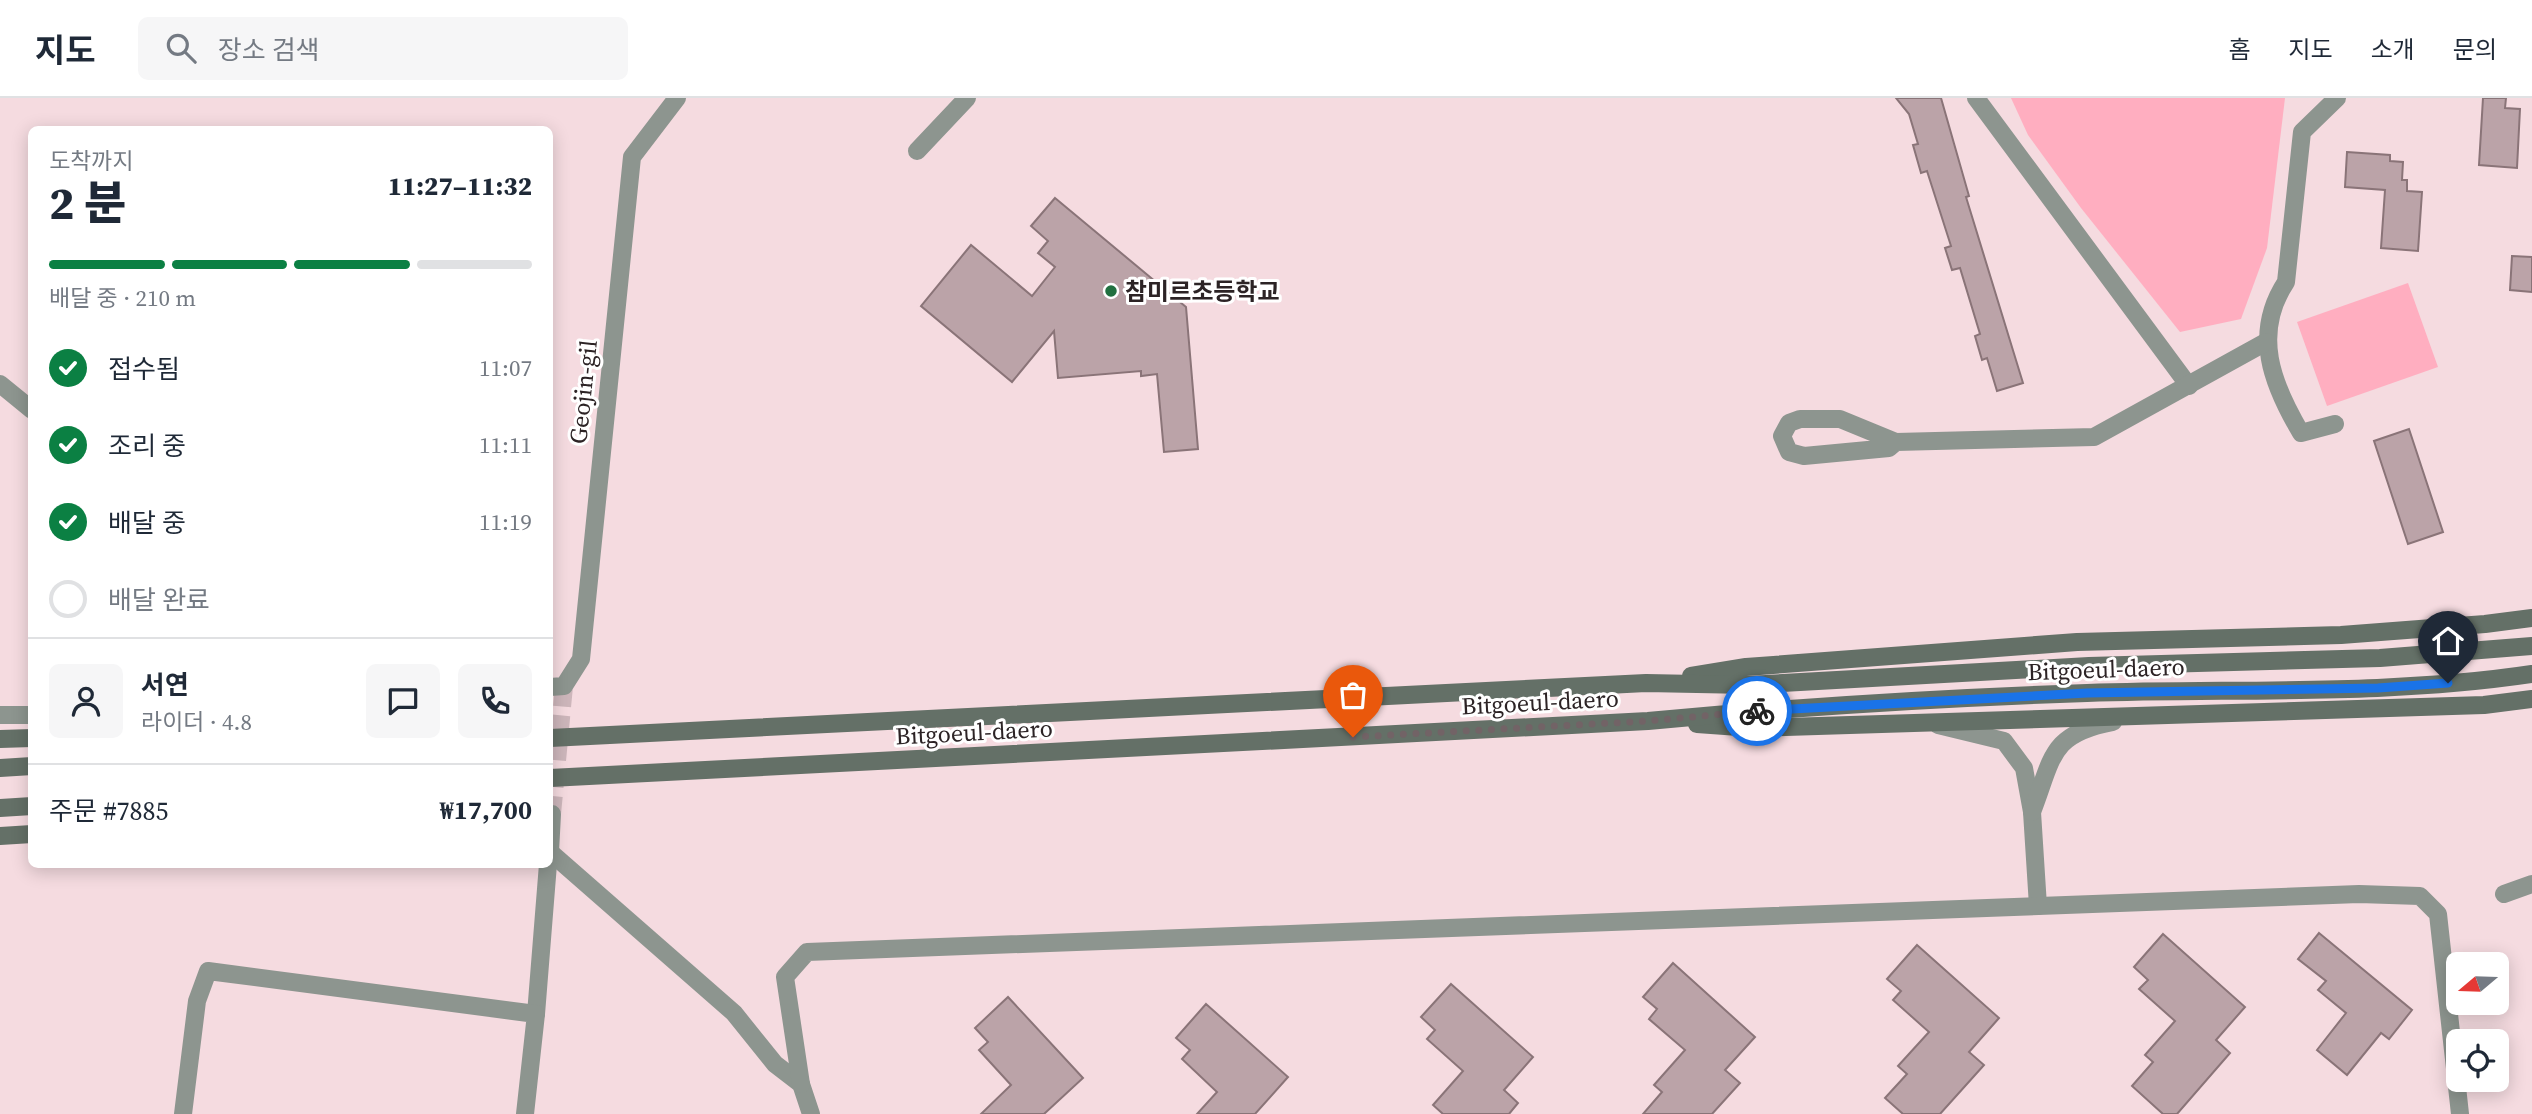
<!DOCTYPE html>
<html lang="ko">
<head>
<meta charset="utf-8">
<style>
  :root { --surface:#fff; --page:#f6f6f7; --text:#1f2937; --muted:#747a83; --line:#e0e1e3; --accent:#0b8043 }
  body { margin:0; font-family:"Source Serif 4","Noto Sans KR",serif; background:var(--page); color:var(--text); height:100vh; display:flex; flex-direction:column; font-size:26px; white-space:nowrap }
  * { box-sizing:border-box; margin:0 }
  p { font-size:23px; color:var(--muted) }
  .icon { flex:none; width:38px; height:38px; fill:none; stroke:currentColor; stroke-width:2; stroke-linecap:round; stroke-linejoin:round }
  .map { position:relative; flex:1; overflow:hidden }
  .sheet { position:absolute; left:28px; top:28px; width:525px; height:742px; display:flex; flex-direction:column; background:var(--surface); border-radius:10px; box-shadow:0 4px 18px #0003 }
  .sheet>* { flex:none }
  .needle { width:46px; rotate:251deg }
  .tools { position:absolute; left:2446px; top:854px; display:grid; gap:14px }
  .tools a { display:grid; place-items:center; width:63px; height:63px; border-radius:10px; background:var(--surface); box-shadow:0 4px 18px #0003; font-size:35px }
  .pin { position:absolute; display:grid; place-items:center; width:60px; height:60px; color:#fff; margin:-72px -30px; border-radius:50% 50% 50% 0; rotate:-45deg; box-shadow:0 0 7px #0007 }
  .pin .icon { rotate:45deg }
  .courier { position:absolute; display:grid; place-items:center; width:70px; height:70px; margin:-35px; border:5px solid #1a73e8; border-radius:50%; background:#fff; color:#222; box-shadow:0 2px 9px #0007 }
  .summary em { font-style:normal; font-weight:800 }
  .summary div { display:flex; flex-direction:column-reverse }
  .summary { display:flex; align-items:center; justify-content:space-between; height:119px; padding:0 21px }
  h1 { font-size:46px; font-weight:800; line-height:52px }
  .bar { display:grid; grid-template-columns:repeat(4,1fr); gap:10px 7px; align-content:center; height:84px; padding:0 21px }
  .bar i { height:9px; border-radius:5px; background:var(--line) }
  .bar .selected { background:var(--accent) }
  .bar p { grid-column:span 4 }
  .line { display:flex; align-items:center; gap:18px; padding:0 21px; border-top:2px solid var(--line) }
  .line div { flex:1 }
  .round { display:grid; place-items:center; flex:none; width:74px; height:74px; border-radius:10px; background:var(--page) }
  ol { padding:0 21px; list-style:none }
  li { display:flex; align-items:center; gap:21px; height:77px }
  li p { margin-inline-start:auto }
  li .icon { padding:7px; border-radius:50%; background:var(--accent); color:#fff; stroke-width:4 }
  li:last-child { color:var(--muted) }
  li i { width:38px; height:38px; border:4px solid var(--line); border-radius:50% }
  header { display:flex; align-items:center; gap:42px; box-sizing:border-box; height:98px; padding:0 35px; background:var(--surface); border-bottom:2px solid var(--line) }
  header strong { font-size:33px }
  nav { display:flex; gap:38px; margin-inline-start:auto; font-size:24px }
  .search { width:490px; height:63px; background:var(--page); display:flex; align-items:center; gap:18px; box-sizing:border-box; padding:0 24px; border-radius:10px; color:var(--muted); font-size:26px }
  .map>svg:first-child { display:block }
  .green { fill:#ffaec0 }
  .building { fill:#bba3a8; stroke:#8a7478; stroke-width:2 }
  .lines { fill:none; stroke-linecap:round; stroke-linejoin:round }
  .street-tunnel { stroke:#cdb6bb; stroke-width:18; stroke-dasharray:18 9; stroke-linecap:butt }
  .street { stroke:#8d958f; stroke-width:18 }
  .secondary { stroke:#647067; stroke-width:18 }
  .done { stroke:#726366; stroke-width:7; stroke-dasharray:0 12.6 }
  .route { stroke:#1a73e8; stroke-width:9 }
  .poi-dot { fill:#217040; stroke:#fff; stroke-width:2.5 }
  .labels { text-anchor:middle; dominant-baseline:central; stroke-width:6; stroke-linejoin:round; paint-order:stroke }
  .poi-label { font-size:24px; font-weight:bold; fill:#2c2325; stroke:#fff; text-anchor:start }
  .street-label { font-size:24px; fill:#2c2325; stroke:#fff }
</style>
</head>
<body>
<header>
<strong>지도</strong>
<div class="search"><svg class="icon" aria-label="search" viewBox="0 0 24 24"><circle cx="10" cy="10" r="6"/><path d="M15 15l6 6"/></svg>장소 검색</div>
<nav><a>홈</a><a>지도</a><a>소개</a><a>문의</a></nav>
</header>
<div class="map">
<svg width="2532" height="1016" viewBox="0 0 2532 1016">
  <rect width="100%" height="100%" fill="#f5dbe0"/>
  <g class="green">
    <polygon points="2011,0 2285,0 2267,150 2241,221 2180,234 2081,110 2028,37"/>
    <polygon points="2408,185 2438,269 2327,308 2297,224"/>
  </g>
  <g class="building">
    <polygon points="1896,0 1941,0 1969,98 1966,99 2023,285 1997,293 1987,260 1982,262 1975,238 1980,236 1960,170 1952,172 1945,150 1951,148 1927,73 1921,75 1913,47 1918,46 1909,16"/>
    <polygon points="2483,0 2506,0 2505,10 2520,11 2517,70 2479,67"/>
    <polygon points="2347,54 2390,57 2390,63 2403,64 2402,82 2407,82 2407,93 2422,94 2418,153 2381,150 2385,92 2345,89"/>
    <polygon points="1055,100 1186,209 1198,351 1164,354 1157,276 1141,278 1141,273 1058,280 1054,233 1012,284 921,208 971,147 1032,198 1055,169 1038,155 1048,143 1031,128"/>
    <polygon points="2512,158 2532,159 2532,194 2510,192"/>
    <polygon points="2409,331 2443,434 2408,446 2374,343"/>
    <polygon points="2319,835 2412,912 2389,941 2381,935 2347,977 2317,952 2346,915 2318,892 2326,883 2298,861"/>
    <polygon points="2163,836 2245,909 2216,942 2230,955 2177,1016 2163,1016 2132,988 2153,964 2145,957 2175,923 2139,891 2148,882 2134,869"/>
    <polygon points="1917,847 1999,920 1969,954 1984,967 1940,1016 1903,1016 1885,1000 1907,976 1898,968 1929,934 1893,902 1901,893 1887,881"/>
    <polygon points="1673,865 1755,939 1725,972 1740,985 1712,1016 1643,1016 1662,994 1654,987 1685,952 1649,921 1657,911 1643,899"/>
    <polygon points="1451,886 1533,959 1504,992 1518,1005 1509,1016 1443,1016 1433,1007 1463,973 1427,941 1435,932 1421,919"/>
    <polygon points="1008,899 1083,980 1044,1016 981,1016 1011,987 979,952 988,944 975,930"/>
    <polygon points="1206,906 1288,979 1255,1016 1197,1016 1217,994 1182,961 1190,952 1176,940"/>
  </g>
  <g class="lines">
    <polyline class="street-tunnel" points="552,716 564,588"/>
    <g class="street">
      <polyline points="1976,0 2189,288"/>
      <polyline points="917,53 967,0"/>
      <polyline points="0,286 32,312"/>
      <path d="M2335 326 2301 335C2272 286 2252 236 2286 184L2302 34 2337 0"/>
      <polyline points="1896,344 1889,350 1804,358 1789,354 1782,338 1789,325 1800,321 1840,321 1896,344 2094,339 2266,244"/>
      <polyline points="550,589 564,588 581,561 632,59 677,0"/>
      <polyline points="0,617 32,617"/>
      <polyline points="1938,627 2004,643 2024,670 2032,714 2038,808"/>
      <path d="M2032 714C2053 660 2049 636 2113 624"/>
      <polyline points="550,754 734,915 775,966 801,986 811,1016"/>
      <polyline points="550,754 552,716"/>
      <polyline points="2504,796 2532,786"/>
      <polyline points="536,916 548,766"/>
      <polyline points="801,986 785,879 807,854 2359,796 2420,798 2438,816 2460,1016"/>
      <polyline points="183,1016 197,903 208,873 536,916 525,1016"/>
    </g>
    <g class="secondary">
      <polyline points="1691,578 1746,569 2077,544 2341,537 2485,526 2532,520"/>
      <polyline points="1697,626 1753,630 2484,607 2532,601"/>
      <polyline points="550,640 1646,585 1748,587 2089,568 2380,560 2532,548"/>
      <polyline points="0,641 32,640"/>
      <polyline points="0,670 32,668"/>
      <path d="M550 680 1648 623C1794 609 1941 600 2087 595 2235 590 2385 598 2532 576"/>
      <polyline points="0,710 32,708"/>
      <polyline points="0,738 32,736"/>
    </g>
  </g>
  <g class="lines">
    <polyline class="done" points="1353,639 1648,623 1757,613"/>
    <polyline class="route" points="1757,613 2087,595 2378,590 2448,585"/>
  </g>
  <circle class="poi-dot" cx="1111" cy="193" r="7"/>
  <g class="labels">
    <g class="poi-label">
      <text x="1125" y="193">참미르초등학교</text>
    </g>
    <g class="street-label">
      <text transform="translate(583 294) rotate(-84)">Geojin-gil</text>
      <text transform="translate(2106 571) rotate(-2)">Bitgoeul-daero</text>
      <text transform="translate(1540 604) rotate(-3)">Bitgoeul-daero</text>
      <text transform="translate(974 634) rotate(-3)">Bitgoeul-daero</text>
    </g>
  </g>
</svg>
<div class="tools">
<a><svg class="needle" viewBox="-14 -14 28 28"><path d="M0-13l5 13h-10z" fill="#e53935"/><path d="M0 13l5-13h-10z" fill="#747a83"/></svg></a>
<a><svg class="icon" aria-label="locate" viewBox="0 0 24 24"><circle cx="12" cy="12" r="6"/><path d="M12 2v4M12 18v4M2 12h4M18 12h4"/></svg></a>
</div>
<div class="pin" style="left:1353px;top:639px;background:#ea580c"><svg class="icon" aria-label="bag" viewBox="0 0 24 24"><path d="M5 8h14l-1 12H6zM9 8a3 3 0 0 1 6 0"/></svg></div>
<div class="pin" style="left:2448px;top:585px;background:#1f2937"><svg class="icon" aria-label="home" viewBox="0 0 24 24"><path d="M3 11l9-7 9 7M6 9v11h12V9"/></svg></div>
<div class="courier" style="left:1757px;top:613px"><svg class="icon" aria-label="bike" viewBox="0 0 24 24"><circle cx="6" cy="16" r="4"/><circle cx="18" cy="16" r="4"/><path d="M6 16l4-8h5l3 8M10 8l3 8H6M13 5h3"/></svg></div>
<section class="sheet">
<div class="summary"><div><h1>2 분</h1><p>도착까지</p></div><em>11:27–11:32</em></div>
<div class="bar"><i class="selected"></i><i class="selected"></i><i class="selected"></i><i></i><p>배달 중 · 210 m</p></div>
<ol>
<li><svg class="icon" aria-label="check" viewBox="0 0 24 24"><path d="M5 12l5 5 9-10"/></svg>접수됨<p>11:07</p></li>
<li><svg class="icon" aria-label="check" viewBox="0 0 24 24"><path d="M5 12l5 5 9-10"/></svg>조리 중<p>11:11</p></li>
<li><svg class="icon" aria-label="check" viewBox="0 0 24 24"><path d="M5 12l5 5 9-10"/></svg>배달 중<p>11:19</p></li>
<li><i></i>배달 완료</li>
</ol>
<div class="line" style="height:126px"><a class="round"><svg class="icon" aria-label="person" viewBox="0 0 24 24"><circle cx="12" cy="8" r="4"/><path d="M4 21q1-7 8-7t8 7"/></svg></a><div><b>서연</b><p>라이더 · 4.8</p></div><a class="round"><svg class="icon" aria-label="chat" viewBox="0 0 24 24"><path d="M4 5h16v11H9l-5 4z"/></svg></a><a class="round"><svg class="icon" aria-label="phone" viewBox="0 0 24 24"><path d="M5 4h4l2 5-3 2q2 4 5 5l2-3 5 2v4C11 20 4 13 5 4z"/></svg></a></div>
<div class="line" style="height:91px"><div>주문 #7885</div><b>₩17,700</b></div>
</section>
</div>
</body>
</html>
